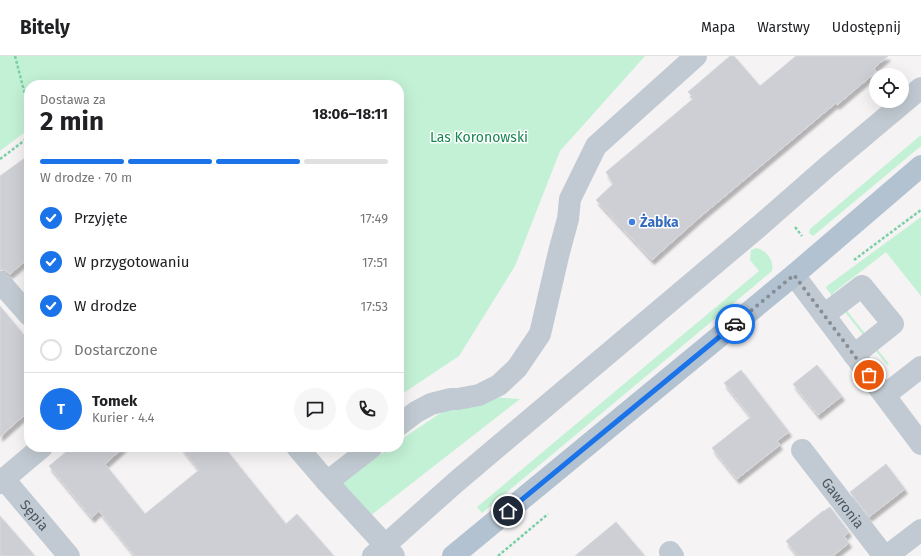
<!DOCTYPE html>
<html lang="pl">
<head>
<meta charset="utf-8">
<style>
  :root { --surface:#fff; --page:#f6f6f6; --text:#202124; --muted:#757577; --line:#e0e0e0; --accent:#1a73e8 }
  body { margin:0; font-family:"Fira Sans",sans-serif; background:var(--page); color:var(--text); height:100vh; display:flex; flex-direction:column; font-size:15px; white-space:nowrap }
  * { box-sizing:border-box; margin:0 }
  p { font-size:13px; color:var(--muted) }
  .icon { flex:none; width:22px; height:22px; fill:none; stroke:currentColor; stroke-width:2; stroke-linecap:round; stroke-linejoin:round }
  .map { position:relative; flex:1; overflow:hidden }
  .panel { position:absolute; left:24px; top:24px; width:380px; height:372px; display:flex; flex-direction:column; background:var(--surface); border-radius:16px; box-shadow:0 4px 16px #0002 }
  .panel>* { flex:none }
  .controls { position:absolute; left:869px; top:12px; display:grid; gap:8px }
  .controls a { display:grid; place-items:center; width:40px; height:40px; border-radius:50%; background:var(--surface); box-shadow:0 4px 16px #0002; font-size:20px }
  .pin { position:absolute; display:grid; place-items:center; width:34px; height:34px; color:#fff; margin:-17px; border:2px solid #fff; border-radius:50%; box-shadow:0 1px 4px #0007 }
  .courier { position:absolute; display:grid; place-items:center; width:40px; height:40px; margin:-20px; border:3px solid #1a73e8; border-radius:50%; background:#fff; color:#222; box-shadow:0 1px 5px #0007 }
  .summary em { font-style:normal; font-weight:700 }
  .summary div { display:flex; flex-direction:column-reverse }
  .summary { display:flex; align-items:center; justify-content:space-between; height:68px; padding:0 16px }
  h1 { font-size:26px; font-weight:700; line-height:30px }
  .bar { display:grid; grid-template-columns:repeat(4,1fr); gap:6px 4px; align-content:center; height:48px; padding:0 16px }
  .bar i { height:5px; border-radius:3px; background:var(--line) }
  .bar .active { background:var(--accent) }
  .bar p { grid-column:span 4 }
  .line { display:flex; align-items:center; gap:10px; padding:0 16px; border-top:1px solid var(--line) }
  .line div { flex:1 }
  .round { display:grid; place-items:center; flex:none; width:42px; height:42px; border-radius:21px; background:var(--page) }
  ol { padding:0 16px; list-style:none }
  li { display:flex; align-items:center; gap:12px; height:44px }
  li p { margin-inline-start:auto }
  li .icon { padding:4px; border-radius:50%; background:var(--accent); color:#fff; stroke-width:4 }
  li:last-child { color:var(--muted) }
  li i { width:22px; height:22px; border:2px solid var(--line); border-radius:50% }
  header { display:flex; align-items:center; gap:24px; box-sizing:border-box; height:56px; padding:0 20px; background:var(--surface); border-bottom:1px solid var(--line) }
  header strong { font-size:19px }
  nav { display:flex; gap:22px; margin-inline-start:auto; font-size:14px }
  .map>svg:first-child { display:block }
  .green { fill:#c3f1d5 }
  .building { fill:#cdcfd5; stroke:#d7d9de; filter:url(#shadow) }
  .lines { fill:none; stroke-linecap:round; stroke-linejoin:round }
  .path { stroke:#7ad0a6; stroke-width:2.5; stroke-dasharray:3 2; stroke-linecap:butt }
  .minor { stroke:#c1cad2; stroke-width:22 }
  .major { stroke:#b3c2d1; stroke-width:22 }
  .done { stroke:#868d94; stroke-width:4; stroke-dasharray:0 7.2 }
  .route { stroke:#1a73e8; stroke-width:5 }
  .shop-dot { fill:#3f7fe0; stroke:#fff; stroke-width:1.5 }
  .labels { text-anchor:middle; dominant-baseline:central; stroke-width:3; stroke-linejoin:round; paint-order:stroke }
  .park-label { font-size:14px; fill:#17864f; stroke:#fff }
  .shop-label { font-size:14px; font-weight:bold; fill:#366cbe; stroke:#fff; text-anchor:start }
  .street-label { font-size:14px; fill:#4a5661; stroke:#fff }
</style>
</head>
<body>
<header>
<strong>Bitely</strong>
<nav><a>Mapa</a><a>Warstwy</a><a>Udostępnij</a></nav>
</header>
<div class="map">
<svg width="921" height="500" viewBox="0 0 921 500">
  <defs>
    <filter id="shadow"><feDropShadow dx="2.5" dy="4.5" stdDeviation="1" flood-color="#0004"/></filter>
  </defs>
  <rect width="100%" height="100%" fill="#f5f3f3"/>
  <g class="green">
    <polygon points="0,0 645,0 560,95 515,210 459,300 399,340 399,29 29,29 29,73 0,95"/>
    <polygon points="921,79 921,90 813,180 809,177 810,173"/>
    <polygon points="921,161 921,240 886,196 833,237 889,308 887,309 826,232 827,230"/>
    <path d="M757 192C767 195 774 204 772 215L482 457 477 451 759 215 750 204 751 194Z"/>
    <polygon points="492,341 520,343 370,460 338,428 391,391 399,391 399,385 433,362 454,349"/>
  </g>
  <g class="building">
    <polygon points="730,0 734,0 760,30 796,0 888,0 874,12 876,16 837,49 836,47 699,162 652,204 596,144 613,128 606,116 694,42 688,36"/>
    <polygon points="29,99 29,202 10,218 4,214 0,214 0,120"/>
    <polygon points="0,250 29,285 29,355 0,381"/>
    <polygon points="817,309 842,340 818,359 793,328"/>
    <polygon points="741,314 789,376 777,385 780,389 737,423 712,392 751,361 724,327"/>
    <polygon points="72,391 124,391 105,408 145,458 199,414 181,391 224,391 286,468 297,458 334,500 135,500 99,455 92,462 49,410"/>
    <polygon points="886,408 905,433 869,461 850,436"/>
    <polygon points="830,451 849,476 844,480 849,487 833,500 798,500 786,485 823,455 824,455"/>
    <polygon points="0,460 35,500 0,500"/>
    <polygon points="616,466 645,500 575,500"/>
  </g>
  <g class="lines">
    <g class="path">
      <polyline points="15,0 29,54"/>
      <polyline points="0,103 29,81"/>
      <polyline points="795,171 802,180"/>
      <polyline points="854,204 921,154"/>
      <polyline points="498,500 548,458"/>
    </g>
    <g class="minor">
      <polyline points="794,219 921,388"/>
      <polyline points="0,226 29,259"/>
      <polyline points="824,259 862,230 893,268 854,299"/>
      <polyline points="885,339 921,311"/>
      <polyline points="399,369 416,356 431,348 451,343 458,343 479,339 499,329 517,312 540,278 559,196 568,163 570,143 596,90 696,0"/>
      <polyline points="297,391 327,426 386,490 394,500"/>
      <path id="s1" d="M802 394 884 500"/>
      <polyline points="4,423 42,391"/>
      <polyline points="327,426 372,391"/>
      <path id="s2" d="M0 427 4 423 69 500"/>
      <polyline points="670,496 673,500"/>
      <polyline points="373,500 456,426 756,173 828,110 921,32"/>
      <polyline points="887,500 921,474"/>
    </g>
    <polyline class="major" points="453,500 794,219 921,110"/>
  </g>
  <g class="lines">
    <polyline class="done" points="735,268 794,219 869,319"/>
    <polyline class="route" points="508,455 735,268"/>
  </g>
  <circle class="shop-dot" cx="632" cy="166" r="4"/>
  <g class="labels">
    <g class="park-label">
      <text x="479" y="81">Las Koronowski</text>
    </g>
    <g class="shop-label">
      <text x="640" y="166">Żabka</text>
    </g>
    <g class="street-label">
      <text stroke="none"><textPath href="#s1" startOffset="67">Gawronia</textPath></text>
      <text stroke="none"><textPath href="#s2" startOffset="53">Sępia</textPath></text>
    </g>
  </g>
</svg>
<div class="controls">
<a><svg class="icon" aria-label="locate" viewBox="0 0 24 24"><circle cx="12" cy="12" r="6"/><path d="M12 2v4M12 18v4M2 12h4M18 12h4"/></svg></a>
</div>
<div class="pin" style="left:869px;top:319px;background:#ea580c"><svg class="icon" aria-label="bag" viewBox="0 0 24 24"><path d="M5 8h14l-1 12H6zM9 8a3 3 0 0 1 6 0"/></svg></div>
<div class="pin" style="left:508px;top:455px;background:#1f2937"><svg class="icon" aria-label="home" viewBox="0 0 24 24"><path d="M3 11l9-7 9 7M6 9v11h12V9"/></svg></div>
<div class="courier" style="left:735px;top:268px"><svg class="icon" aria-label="car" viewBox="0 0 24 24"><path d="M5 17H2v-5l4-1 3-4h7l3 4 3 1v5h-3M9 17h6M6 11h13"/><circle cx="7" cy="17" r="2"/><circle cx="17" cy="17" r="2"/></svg></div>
<section class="panel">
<div class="summary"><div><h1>2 min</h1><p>Dostawa za</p></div><em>18:06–18:11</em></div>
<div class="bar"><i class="active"></i><i class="active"></i><i class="active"></i><i></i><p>W drodze · 70 m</p></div>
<ol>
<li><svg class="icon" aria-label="check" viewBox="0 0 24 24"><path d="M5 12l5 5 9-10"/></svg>Przyjęte<p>17:49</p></li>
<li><svg class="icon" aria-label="check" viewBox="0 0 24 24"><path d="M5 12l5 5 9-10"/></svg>W przygotowaniu<p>17:51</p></li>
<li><svg class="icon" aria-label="check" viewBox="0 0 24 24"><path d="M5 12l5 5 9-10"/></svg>W drodze<p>17:53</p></li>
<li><i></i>Dostarczone</li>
</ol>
<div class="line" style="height:72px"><b class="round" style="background:var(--accent);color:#fff">T</b><div><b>Tomek</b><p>Kurier · 4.4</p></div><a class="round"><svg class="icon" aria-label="chat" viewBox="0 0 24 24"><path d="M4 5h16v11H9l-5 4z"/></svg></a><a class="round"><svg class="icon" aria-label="phone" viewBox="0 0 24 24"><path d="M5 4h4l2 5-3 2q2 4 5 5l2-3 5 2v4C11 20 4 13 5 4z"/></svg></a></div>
</section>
</div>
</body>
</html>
